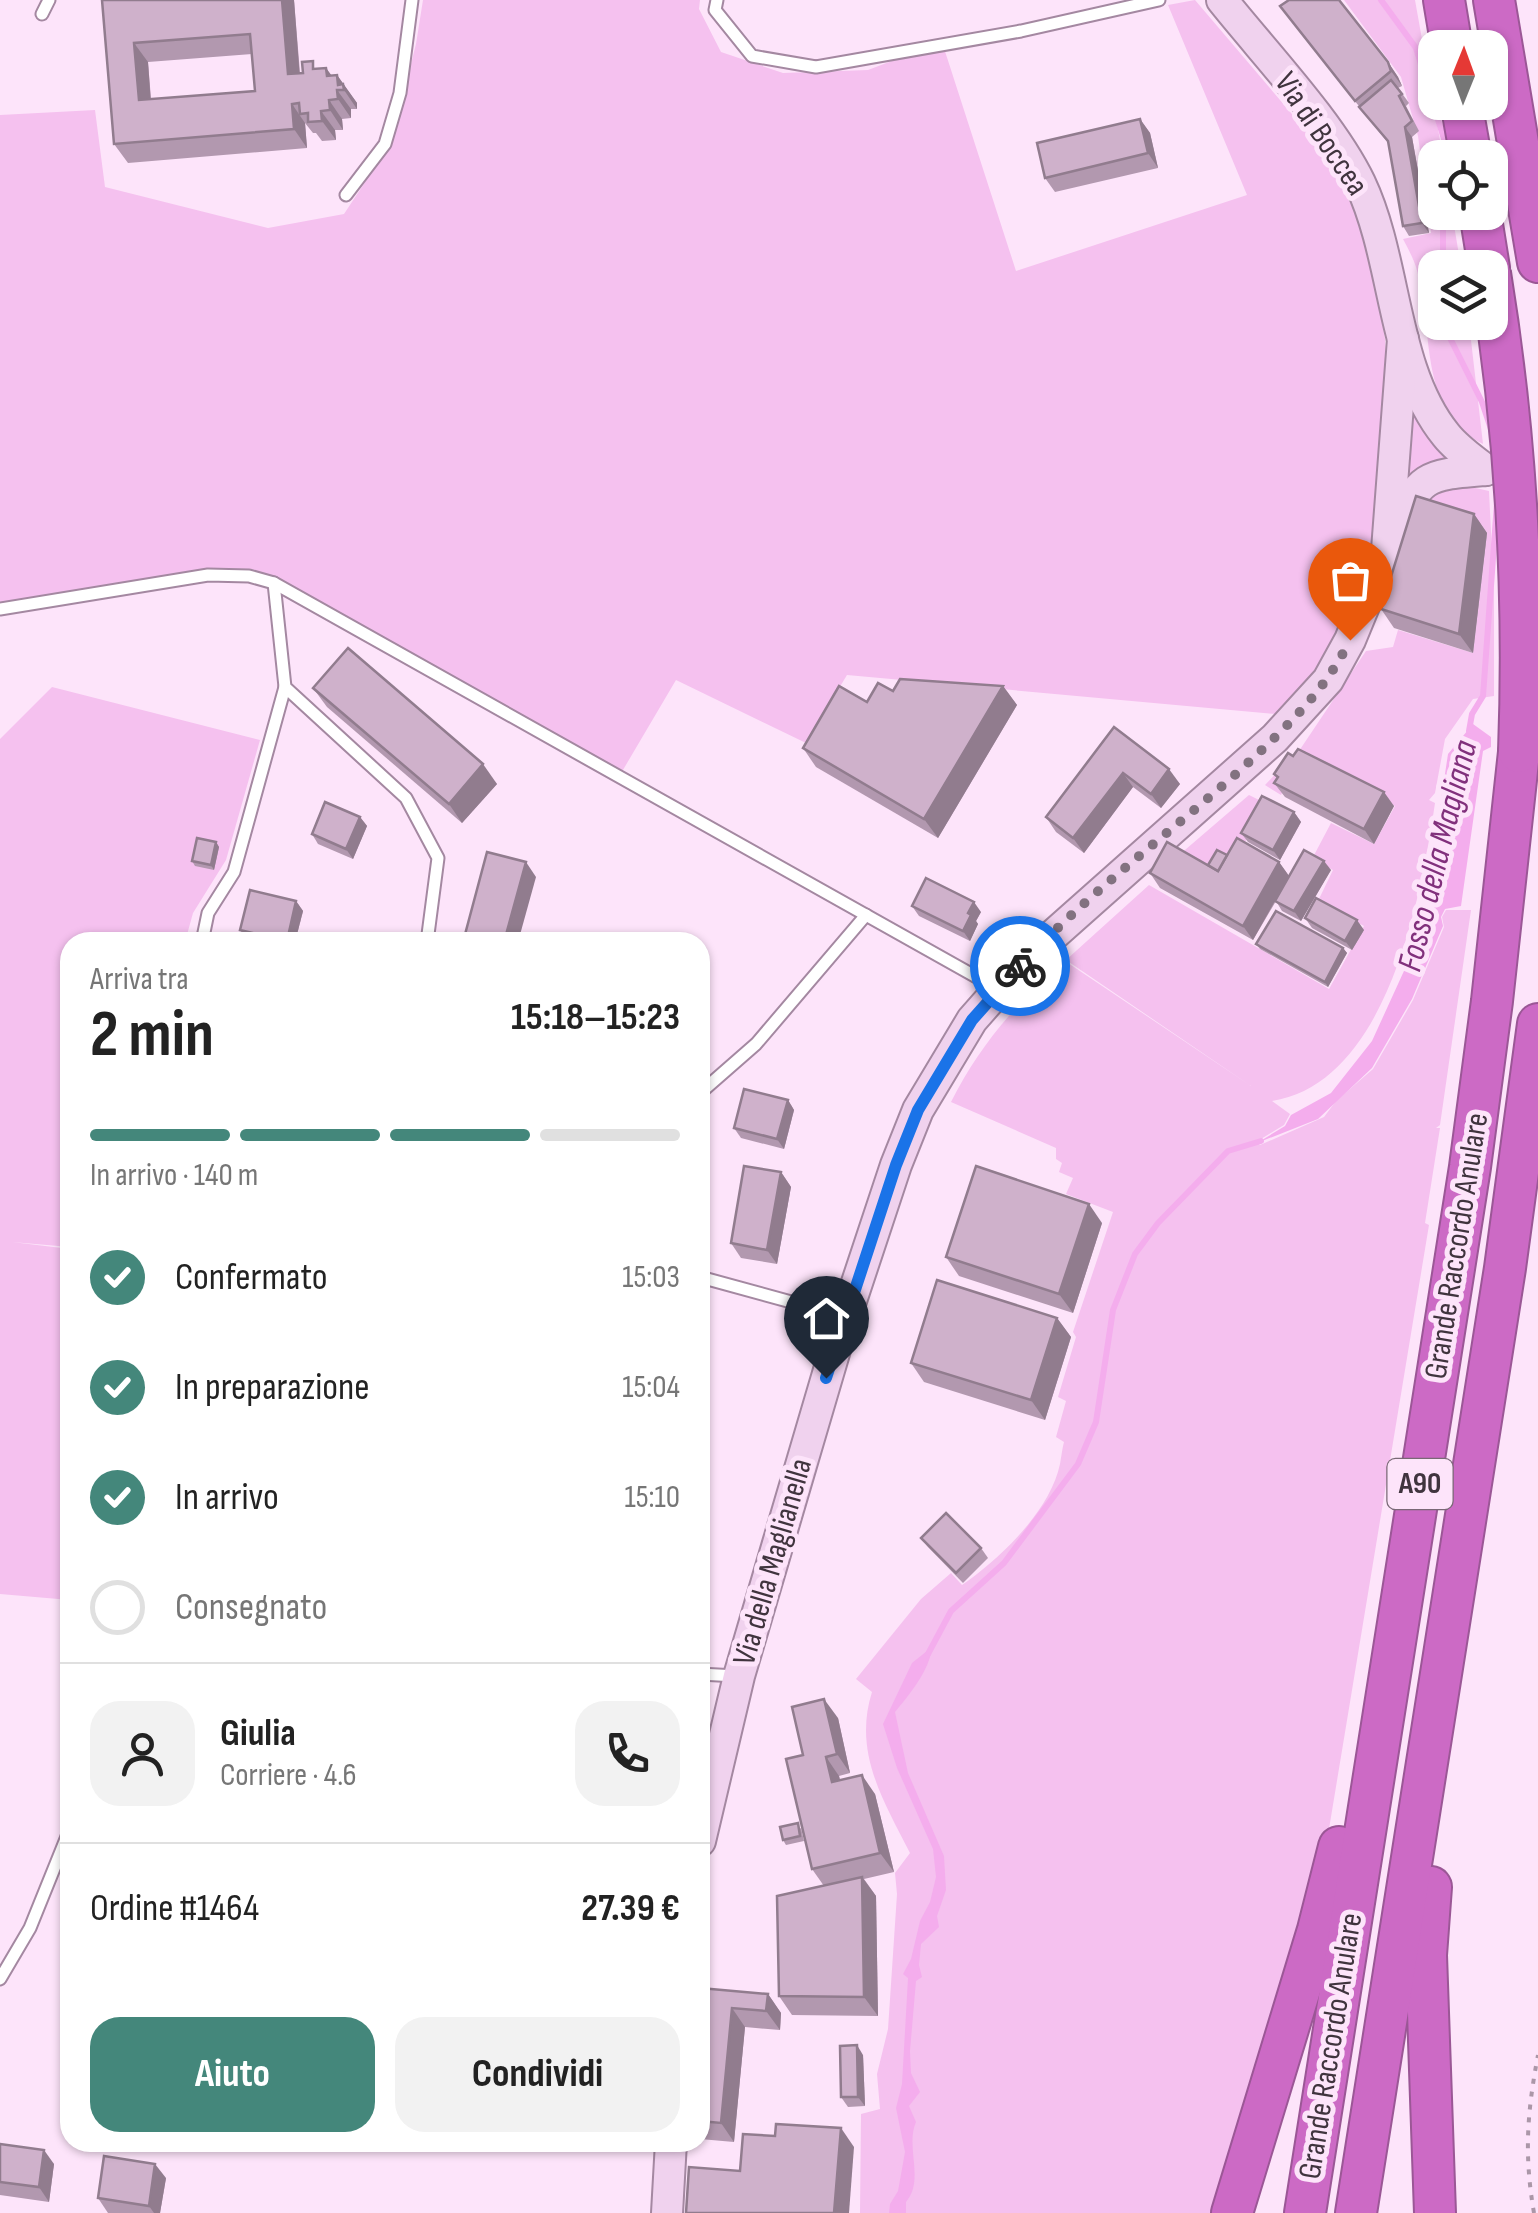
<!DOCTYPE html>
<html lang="it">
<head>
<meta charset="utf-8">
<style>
  :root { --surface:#fff; --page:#f2f2f2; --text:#222; --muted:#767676; --line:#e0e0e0; --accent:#44877b }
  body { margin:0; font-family:"Sofia Sans Condensed",sans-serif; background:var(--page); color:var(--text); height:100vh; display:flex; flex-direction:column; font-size:38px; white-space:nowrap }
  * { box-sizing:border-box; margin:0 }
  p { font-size:32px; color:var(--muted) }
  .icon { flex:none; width:55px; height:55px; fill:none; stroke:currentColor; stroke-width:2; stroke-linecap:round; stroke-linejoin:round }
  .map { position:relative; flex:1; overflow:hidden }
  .drawer { position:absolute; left:60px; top:932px; width:650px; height:1220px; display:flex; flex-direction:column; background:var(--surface); border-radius:30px; box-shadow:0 2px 8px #0004 }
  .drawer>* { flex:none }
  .needle { width:65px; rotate:1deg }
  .fabs { position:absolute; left:1418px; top:30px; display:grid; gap:20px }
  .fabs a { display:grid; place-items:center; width:90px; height:90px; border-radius:20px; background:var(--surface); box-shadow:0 2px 8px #0004; font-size:50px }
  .pin { position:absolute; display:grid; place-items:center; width:85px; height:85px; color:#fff; margin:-102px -42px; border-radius:50% 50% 50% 0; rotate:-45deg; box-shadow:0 0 10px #0007 }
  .pin .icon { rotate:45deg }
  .courier { position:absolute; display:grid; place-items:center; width:100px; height:100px; margin:-50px; border:8px solid #1a73e8; border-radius:50%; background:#fff; color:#222; box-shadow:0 2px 12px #0007 }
  .overview em { font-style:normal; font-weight:700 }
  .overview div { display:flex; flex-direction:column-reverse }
  .overview { display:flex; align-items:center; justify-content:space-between; height:170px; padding:0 30px }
  h1 { font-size:65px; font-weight:700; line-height:75px }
  .bar { display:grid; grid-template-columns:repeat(4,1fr); gap:15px 10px; align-content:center; height:120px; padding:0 30px }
  .bar i { height:12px; border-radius:8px; background:var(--line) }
  .bar .on { background:var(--accent) }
  .bar p { grid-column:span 4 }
  .line { display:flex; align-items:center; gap:25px; padding:0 30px; border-top:2px solid var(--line) }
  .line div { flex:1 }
  .round { display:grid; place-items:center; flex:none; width:105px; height:105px; border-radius:30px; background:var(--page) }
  ol { padding:0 30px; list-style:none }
  li { display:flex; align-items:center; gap:30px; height:110px }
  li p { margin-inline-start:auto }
  li .icon { padding:10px; border-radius:50%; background:var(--accent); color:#fff; stroke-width:4 }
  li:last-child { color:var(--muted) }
  li i { width:55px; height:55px; border:5px solid var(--line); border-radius:50% }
  .action { display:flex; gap:20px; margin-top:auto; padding:20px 30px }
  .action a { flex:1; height:115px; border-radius:30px; background:var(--accent); color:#fff; font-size:40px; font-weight:700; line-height:115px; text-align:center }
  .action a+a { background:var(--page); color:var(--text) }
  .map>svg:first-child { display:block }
  .green { fill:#f5c1ef }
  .water { fill:#f4aded }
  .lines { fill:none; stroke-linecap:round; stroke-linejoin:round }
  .stream { stroke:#f4aded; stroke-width:6 }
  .service-casing { stroke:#a488a1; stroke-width:15 }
  .secondary-casing { stroke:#a488a1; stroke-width:34 }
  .motorway-casing { stroke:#9b5796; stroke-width:44 }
  .path { stroke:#ab97a8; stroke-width:4; stroke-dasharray:5 8; stroke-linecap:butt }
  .service { stroke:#fff; stroke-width:11 }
  .secondary { stroke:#f0d2ee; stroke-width:30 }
  .motorway { stroke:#cc6ac5; stroke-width:40 }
  .motorway-bridge-casing { stroke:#9b5796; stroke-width:44; stroke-linecap:butt }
  .motorway-bridge { stroke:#cc6ac5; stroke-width:40 }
  .wall { fill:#b298af; fill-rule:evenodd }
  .shaded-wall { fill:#917c8e }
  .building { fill:#cfb1cb; stroke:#917c8e; stroke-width:2.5; fill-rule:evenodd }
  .done { stroke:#827280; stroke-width:10; stroke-dasharray:0 18 }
  .route { stroke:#1a73e8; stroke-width:12 }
  .labels { text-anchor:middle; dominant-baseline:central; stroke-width:10; stroke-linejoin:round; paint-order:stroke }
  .shield { fill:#fde4fa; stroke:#796976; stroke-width:2.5 }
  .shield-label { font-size:30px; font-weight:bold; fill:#40343e }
  .street-label { font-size:32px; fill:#40343e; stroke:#fde4fa }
  .water-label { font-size:35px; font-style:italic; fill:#81307c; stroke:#fde4fa }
</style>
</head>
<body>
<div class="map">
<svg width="1538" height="2213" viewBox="0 0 1538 2213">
  <rect width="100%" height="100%" fill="#fde4fa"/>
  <g class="green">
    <polygon points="423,0 700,0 699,9 721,52 783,73 868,70 942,42 1016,271 1247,195 1168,5 1195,0 1325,153 1351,199 1372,264 1385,339 1391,480 1378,573 1297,716 847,675 806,743 676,680 620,775 274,583 218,575 0,609 0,115 95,110 105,187 268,228 344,214 391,143 416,44"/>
    <path d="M1344 0H1415L1443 157 1435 158V212L1452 213 1461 267 1435 268V322L1469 323 1483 444C1416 411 1435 328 1416 267 1413 258 1408 248 1403 239L1431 233 1418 136 1401 77Z"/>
    <polygon points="1413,407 1454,458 1406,475"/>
    <path d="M1462 485 1489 491 1494 594V696L1473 699 1445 739 1435 793 1429 800 1435 803C1421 898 1387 1083 1272 1101L1290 1114 1284 1125 1256 1142 1260 1145 1324 1117 1336 1101 1373 1069 1413 1000 1444 927 1442 917 1446 910H1471L1440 1125 1436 1128H1440L1425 1223 1429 1225 1329 1829 1319 1878 1218 2213H860L861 2114 880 2109 877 2074 888 2029 897 1894 895 1873 910 1853C883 1800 853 1752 872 1692L856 1679 921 1599 951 1573 962 1585C1000 1559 1050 1511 1060 1464 1061 1459 1062 1450 1064 1442L1056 1437 1066 1401 1058 1397 1076 1337 1073 1332 1113 1212 1066 1194 1073 1178 1059 1172 1062 1163 1056 1159V1148L951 1102C979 1046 1017 1002 1065 961L1251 1086 1066 960 1149 885 1329 989 1364 926 1318 901 1333 870 1312 859 1331 823 1374 844 1395 806 1309 763 1289 778 1281 795 1265 785 1301 748 1366 651 1393 647 1398 630 1473 653 1487 532 1430 514 1424 494Z"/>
    <polygon points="52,687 260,740 226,860 193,913 185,942 70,942 70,1247 12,1242 70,1249 70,1600 0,1594 0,739"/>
    <polygon points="1249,795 1267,804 1245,842 1238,864 1208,873 1178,856"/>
  </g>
  <g class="water">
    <polygon points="1473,724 1491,737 1491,747 1483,751 1461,906 1445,909 1441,917 1443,926 1412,999 1372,1068 1318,1119 1257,1143 1285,1126 1291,1115 1331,1093 1372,1041 1414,949 1427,893 1448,754"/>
    <path d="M932 1647C930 1670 909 1695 895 1712L908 1773 944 1856 946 1890 937 1916 939 1927 921 1944 919 1965 922 1977 916 1981 910 2051 911 2073 920 2092 909 2106 916 2122C905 2147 925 2180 906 2202V2213H889L890 2204 898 2191 905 2152 896 2108 902 2084 908 1978 903 1974 911 1959 920 1921 930 1902 936 1877 933 1849 897 1768 883 1724 912 1663Z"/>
  </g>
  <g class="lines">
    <g class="stream">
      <polyline points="1381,0 1416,48 1445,142 1445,158"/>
      <polyline points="1443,268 1443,212"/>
      <polyline points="1445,322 1446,330 1482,402 1492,432"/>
      <polyline points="1469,731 1472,714 1483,696 1497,503"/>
      <polyline points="928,1654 951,1611 1004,1563 1078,1464 1096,1422 1113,1310 1135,1254 1158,1223 1228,1151 1261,1141"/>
    </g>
    <defs>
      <g id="service">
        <polyline points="717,0 715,10 752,56 816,67 1021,31 1159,0"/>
        <polyline points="42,14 49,0"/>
        <polyline points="346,195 385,144 400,93 412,0"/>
        <polyline points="274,583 285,687 406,798 438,858 427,942"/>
        <polyline points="0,609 208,575 249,576 274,583 996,988"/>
        <polyline points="202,942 208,913 234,872 285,687"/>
        <polyline points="700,1093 756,1044 866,915"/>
        <polyline points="700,1277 846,1317"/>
        <polyline points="700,1674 736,1676"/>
        <polyline points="0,1979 30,1928 70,1829"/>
      </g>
      <g id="secondary">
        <path d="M1222 0C1265 54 1331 123 1360 183 1397 261 1392 369 1446 435 1457 449 1472 459 1486 470"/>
        <path d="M1395 531C1420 474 1426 475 1486 470"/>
        <polyline points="700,1841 739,1676 837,1343 896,1165 918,1110 972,1020 1024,961 1275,738 1328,680 1350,640 1387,550 1403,339"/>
        <polyline points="667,2213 671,2142"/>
      </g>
      <g id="motorway">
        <polyline points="1444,0 1452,48"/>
        <polyline points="1494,0 1538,262"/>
        <polyline points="1461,102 1471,158"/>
        <polyline points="1480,212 1489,268"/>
        <polyline points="1431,1887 1426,1955 1435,2213"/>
        <polyline points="1232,2213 1318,1930 1339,1847"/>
        <polyline points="1305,2213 1470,1167 1492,1001 1519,752"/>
        <polyline points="1356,2213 1505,1268 1538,1024"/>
      </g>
    </defs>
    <use href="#service" class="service-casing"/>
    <use href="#secondary" class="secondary-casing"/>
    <use href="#motorway" class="motorway-casing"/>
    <path class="path" d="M1534 2213C1524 2155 1527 2113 1538 2055"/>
    <use href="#service" class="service"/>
    <use href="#secondary" class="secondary"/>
    <use href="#motorway" class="motorway"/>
    <defs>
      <path id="motorway-bridge" d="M1490 273C1516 432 1525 591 1519 752"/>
    </defs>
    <use href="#motorway-bridge" class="motorway-bridge-casing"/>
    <use href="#motorway-bridge" class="motorway-bridge"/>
  </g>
  <g class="wall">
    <path d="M102 0H294L300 73 326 68 332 76 337 75 357 103V109H351V118L342 119 343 130H335L336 140 322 141 316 133H313L305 123 307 148 128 163 114 144ZM252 54 255 91 151 99 148 62Z"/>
    <polygon points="1280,6 1388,62 1398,77 1402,86 1398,88 1409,103 1406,106 1419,131 1412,137 1429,233 1409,236 1403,226 1388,143"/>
    <polygon points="1140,119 1150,133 1158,168 1055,192 1045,178"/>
    <polygon points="1474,514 1487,533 1473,653 1394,628 1381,609"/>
    <polygon points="1003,686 1017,705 938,838 816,767 803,748 867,702 893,691"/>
    <polygon points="313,688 497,784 462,823 327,707"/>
    <polygon points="1114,727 1180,784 1161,808 1133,787 1084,853 1056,832 1046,817"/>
    <polygon points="1274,774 1394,806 1374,844 1285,797 1274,783 1277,778"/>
    <polygon points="1294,812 1301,822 1280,860 1248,842 1241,833"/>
    <polygon points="360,817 367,826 353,859 318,844 312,834"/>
    <polygon points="216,842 219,847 214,870 195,866 192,861"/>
    <polygon points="1227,855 1279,862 1289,876 1331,870 1301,921 1282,911 1276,901 1253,940 1160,888 1150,873 1208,865"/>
    <polygon points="296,901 303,911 295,942 260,942 247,939 240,930"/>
    <polygon points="912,906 981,912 976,921 978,924 970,941 919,916"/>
    <polygon points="1305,918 1364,930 1352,950 1312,928"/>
    <polygon points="1256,944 1343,948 1347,953 1328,987 1260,949"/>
    <polygon points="788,1100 794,1110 784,1149 741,1138 734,1128"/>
    <polygon points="781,1172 791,1187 777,1264 741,1258 731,1243"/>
    <polygon points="1102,1223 1073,1313 959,1276 946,1257"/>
    <polygon points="1057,1318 1071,1337 1045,1420 924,1382 911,1363"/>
    <polygon points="921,1538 981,1548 988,1558 963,1583 928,1547"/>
    <polygon points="838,1718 850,1773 839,1776 840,1780 875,1794 894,1872 864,1879 876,1896 878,2016 792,2015 779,1996 824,1886 812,1869 803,1755"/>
    <polygon points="801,1828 804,1841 786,1845 783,1840"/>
    <polygon points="700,1988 768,1994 781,2013 780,2030 745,2027 734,2142 700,2139"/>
    <polygon points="863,2055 865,2106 848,2107 841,2097"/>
    <polygon points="0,2144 54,2164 49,2202 0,2195"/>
    <polygon points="166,2178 160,2213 108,2213 98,2198"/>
  </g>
  <g class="shaded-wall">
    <polygon points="282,0 294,0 301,93 288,74"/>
    <polygon points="134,43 148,62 152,119 139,100"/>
    <polygon points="1388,62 1398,77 1402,86 1391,71"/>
    <polygon points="326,68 338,85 337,75 357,103 357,109 344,90 337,90 351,109 351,118 338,99 327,76"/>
    <polygon points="329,100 342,119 343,130 330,110"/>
    <polygon points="292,104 305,123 307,148 294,129"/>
    <polygon points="321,111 335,130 336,140 322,121"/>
    <polygon points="1140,119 1150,133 1158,168 1148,153"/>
    <polygon points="1405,127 1412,137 1429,233 1422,223"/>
    <polygon points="1474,514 1487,533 1473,653 1459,634"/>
    <polygon points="1003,686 1017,705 938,838 924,819"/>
    <polygon points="483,764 497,784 462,823 449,804"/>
    <polygon points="1169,769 1180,784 1161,808 1151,794"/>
    <polygon points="1123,773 1133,787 1084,853 1073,838"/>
    <polygon points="1384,792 1394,806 1374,844 1364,829"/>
    <polygon points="1294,812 1301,822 1280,860 1273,850"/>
    <polygon points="360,817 367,826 353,859 346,849"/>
    <polygon points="216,842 219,847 214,870 211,865"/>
    <polygon points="1324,861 1331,870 1301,921 1294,911"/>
    <polygon points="526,862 536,877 518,942 504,942"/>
    <polygon points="1279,862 1289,876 1253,940 1243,926"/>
    <polygon points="296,901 303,911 295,942 288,942 287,941"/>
    <polygon points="974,902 981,912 976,921 978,924 970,941 963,931 968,913"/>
    <polygon points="1357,920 1364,930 1352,950 1345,941"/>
    <polygon points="1343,948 1347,953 1328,987 1325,982"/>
    <polygon points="788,1100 794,1110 784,1149 777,1139"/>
    <polygon points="781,1172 791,1187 777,1264 767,1250"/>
    <polygon points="1089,1204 1102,1223 1073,1313 1059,1294"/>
    <polygon points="1057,1318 1071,1337 1045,1420 1031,1400"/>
    <polygon points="824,1699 838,1718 850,1773 837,1754"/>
    <polygon points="826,1757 839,1776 845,1802 832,1782"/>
    <polygon points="862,1775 875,1794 894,1872 880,1853"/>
    <polygon points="862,1877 876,1896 878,2016 864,1997"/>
    <polygon points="768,1994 781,2013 780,2030 766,2011"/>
    <polygon points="732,2008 745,2027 734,2142 721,2123"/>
    <polygon points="857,2045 863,2055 865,2106 858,2097"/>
    <polygon points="841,2128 854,2147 849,2213 834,2213"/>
    <polygon points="44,2150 54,2164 49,2202 39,2187"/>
    <polygon points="155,2164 166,2178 160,2213 154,2213 149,2206"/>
  </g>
  <g class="building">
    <path d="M102 0H282L288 74 303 73 302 62 313 61V69L326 68 327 76 337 75 338 85 343 84 344 90H337L338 99 329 100 330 110 321 111 322 121 308 122V113L300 114 299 103 292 104 294 129 114 144ZM250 34 255 91 139 100 134 43Z"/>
    <polygon points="1289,0 1339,0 1388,62 1391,71 1355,101 1280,6"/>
    <polygon points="1391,80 1402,94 1399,96 1412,121 1405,127 1422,223 1403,226 1388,141 1359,107"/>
    <polygon points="1140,119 1148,153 1045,178 1037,143"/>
    <polygon points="1416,496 1474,514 1459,634 1381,609"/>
    <polygon points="348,648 483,764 449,804 313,688"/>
    <polygon points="900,679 1003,686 924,819 803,748 839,686 867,702 878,683 893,691"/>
    <polygon points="1114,727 1169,769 1151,794 1123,773 1073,838 1046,817"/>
    <polygon points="1298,749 1384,792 1364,829 1274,783 1278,777 1274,774 1288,753 1293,756"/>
    <polygon points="1262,796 1294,812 1273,850 1241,833"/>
    <polygon points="325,802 360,817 346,849 312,834"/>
    <polygon points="197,838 216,842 211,865 192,861"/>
    <polygon points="1237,838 1279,862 1243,926 1150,873 1167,842 1218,871"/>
    <polygon points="1217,850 1227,855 1218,871 1208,865"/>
    <polygon points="1304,850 1324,861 1294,911 1275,901"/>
    <polygon points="487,852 526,862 504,942 463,942"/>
    <polygon points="926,878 974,902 968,913 971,915 963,931 912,906"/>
    <polygon points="250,890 296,901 287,941 240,930"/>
    <polygon points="1316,898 1357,920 1345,941 1305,918"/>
    <polygon points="1276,911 1343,948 1325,982 1256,944"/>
    <polygon points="744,1089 788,1100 777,1139 734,1128"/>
    <polygon points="744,1166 781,1172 767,1250 731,1243"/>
    <polygon points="976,1166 1089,1204 1059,1294 946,1257"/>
    <polygon points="937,1280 1057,1318 1031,1400 911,1363"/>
    <polygon points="946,1513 981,1548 956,1573 921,1538"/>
    <polygon points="824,1699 837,1754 826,1757 832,1782 862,1775 880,1853 812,1869 786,1759 803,1755 792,1707"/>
    <polygon points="798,1823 800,1836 783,1840 780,1827"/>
    <polygon points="862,1877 864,1997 779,1996 777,1896"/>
    <polygon points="700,1988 768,1994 766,2011 732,2008 721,2123 700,2121"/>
    <polygon points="857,2045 858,2097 841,2097 840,2046"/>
    <polygon points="776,2124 841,2128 834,2213 686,2213 689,2167 740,2171 743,2134 775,2136"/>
    <polygon points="0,2144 44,2150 39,2187 0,2182"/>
    <polygon points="104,2156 155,2164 149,2206 98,2198"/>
  </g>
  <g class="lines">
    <path class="done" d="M1020 966C1086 895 1165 837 1237 773 1281 732 1323 695 1350 640"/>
    <polyline class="route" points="826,1378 896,1165 918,1110 972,1020 1020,966"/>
  </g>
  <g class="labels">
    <rect class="shield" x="1387.5" y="1459" width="65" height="50" rx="8"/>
    <g class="shield-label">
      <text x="1420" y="1484">A90</text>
    </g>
    <g class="street-label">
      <text transform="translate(1321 134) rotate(56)">Via di Boccea</text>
      <text transform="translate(1457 1246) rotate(-81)">Grande Raccordo Anulare</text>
      <text transform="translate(773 1562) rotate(-74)">Via della Maglianella</text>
      <text transform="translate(1331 2046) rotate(-81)">Grande Raccordo Anulare</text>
    </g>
    <g class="water-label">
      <text transform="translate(1438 856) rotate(-76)">Fosso della Magliana</text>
    </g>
  </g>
</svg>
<div class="fabs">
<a><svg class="needle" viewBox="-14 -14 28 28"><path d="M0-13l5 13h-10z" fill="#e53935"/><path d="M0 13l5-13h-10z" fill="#767676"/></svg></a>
<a><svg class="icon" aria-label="locate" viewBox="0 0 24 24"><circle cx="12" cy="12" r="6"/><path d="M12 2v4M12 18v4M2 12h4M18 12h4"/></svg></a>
<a><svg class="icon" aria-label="layers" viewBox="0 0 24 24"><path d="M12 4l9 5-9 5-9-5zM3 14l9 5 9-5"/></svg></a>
</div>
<div class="pin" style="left:1350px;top:640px;background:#ea580c"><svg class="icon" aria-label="bag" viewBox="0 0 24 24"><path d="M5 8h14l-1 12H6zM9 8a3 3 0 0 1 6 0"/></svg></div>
<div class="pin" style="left:826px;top:1378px;background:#1f2937"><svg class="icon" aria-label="home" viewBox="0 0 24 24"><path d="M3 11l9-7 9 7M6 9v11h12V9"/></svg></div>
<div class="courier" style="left:1020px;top:966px"><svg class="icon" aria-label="bike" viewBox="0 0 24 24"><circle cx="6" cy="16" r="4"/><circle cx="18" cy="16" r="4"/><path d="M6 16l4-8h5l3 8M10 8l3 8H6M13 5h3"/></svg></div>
<section class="drawer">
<div class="overview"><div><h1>2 min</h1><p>Arriva tra</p></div><em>15:18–15:23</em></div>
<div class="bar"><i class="on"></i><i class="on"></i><i class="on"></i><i></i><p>In arrivo · 140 m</p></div>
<ol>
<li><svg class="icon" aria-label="check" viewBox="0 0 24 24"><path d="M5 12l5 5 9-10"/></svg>Confermato<p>15:03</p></li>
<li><svg class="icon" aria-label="check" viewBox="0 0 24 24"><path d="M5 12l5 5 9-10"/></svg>In preparazione<p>15:04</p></li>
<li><svg class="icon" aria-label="check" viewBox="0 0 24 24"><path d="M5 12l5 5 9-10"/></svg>In arrivo<p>15:10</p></li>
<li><i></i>Consegnato</li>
</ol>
<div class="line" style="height:180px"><a class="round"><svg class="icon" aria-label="person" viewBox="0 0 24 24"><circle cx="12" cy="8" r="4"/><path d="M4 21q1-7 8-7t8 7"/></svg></a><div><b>Giulia</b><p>Corriere · 4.6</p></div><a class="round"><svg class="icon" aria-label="phone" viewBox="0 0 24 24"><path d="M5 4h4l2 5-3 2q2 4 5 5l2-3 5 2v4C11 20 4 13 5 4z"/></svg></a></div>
<div class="line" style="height:130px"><div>Ordine #1464</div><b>27.39 €</b></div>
<div class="action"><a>Aiuto</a><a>Condividi</a></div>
</section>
</div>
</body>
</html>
